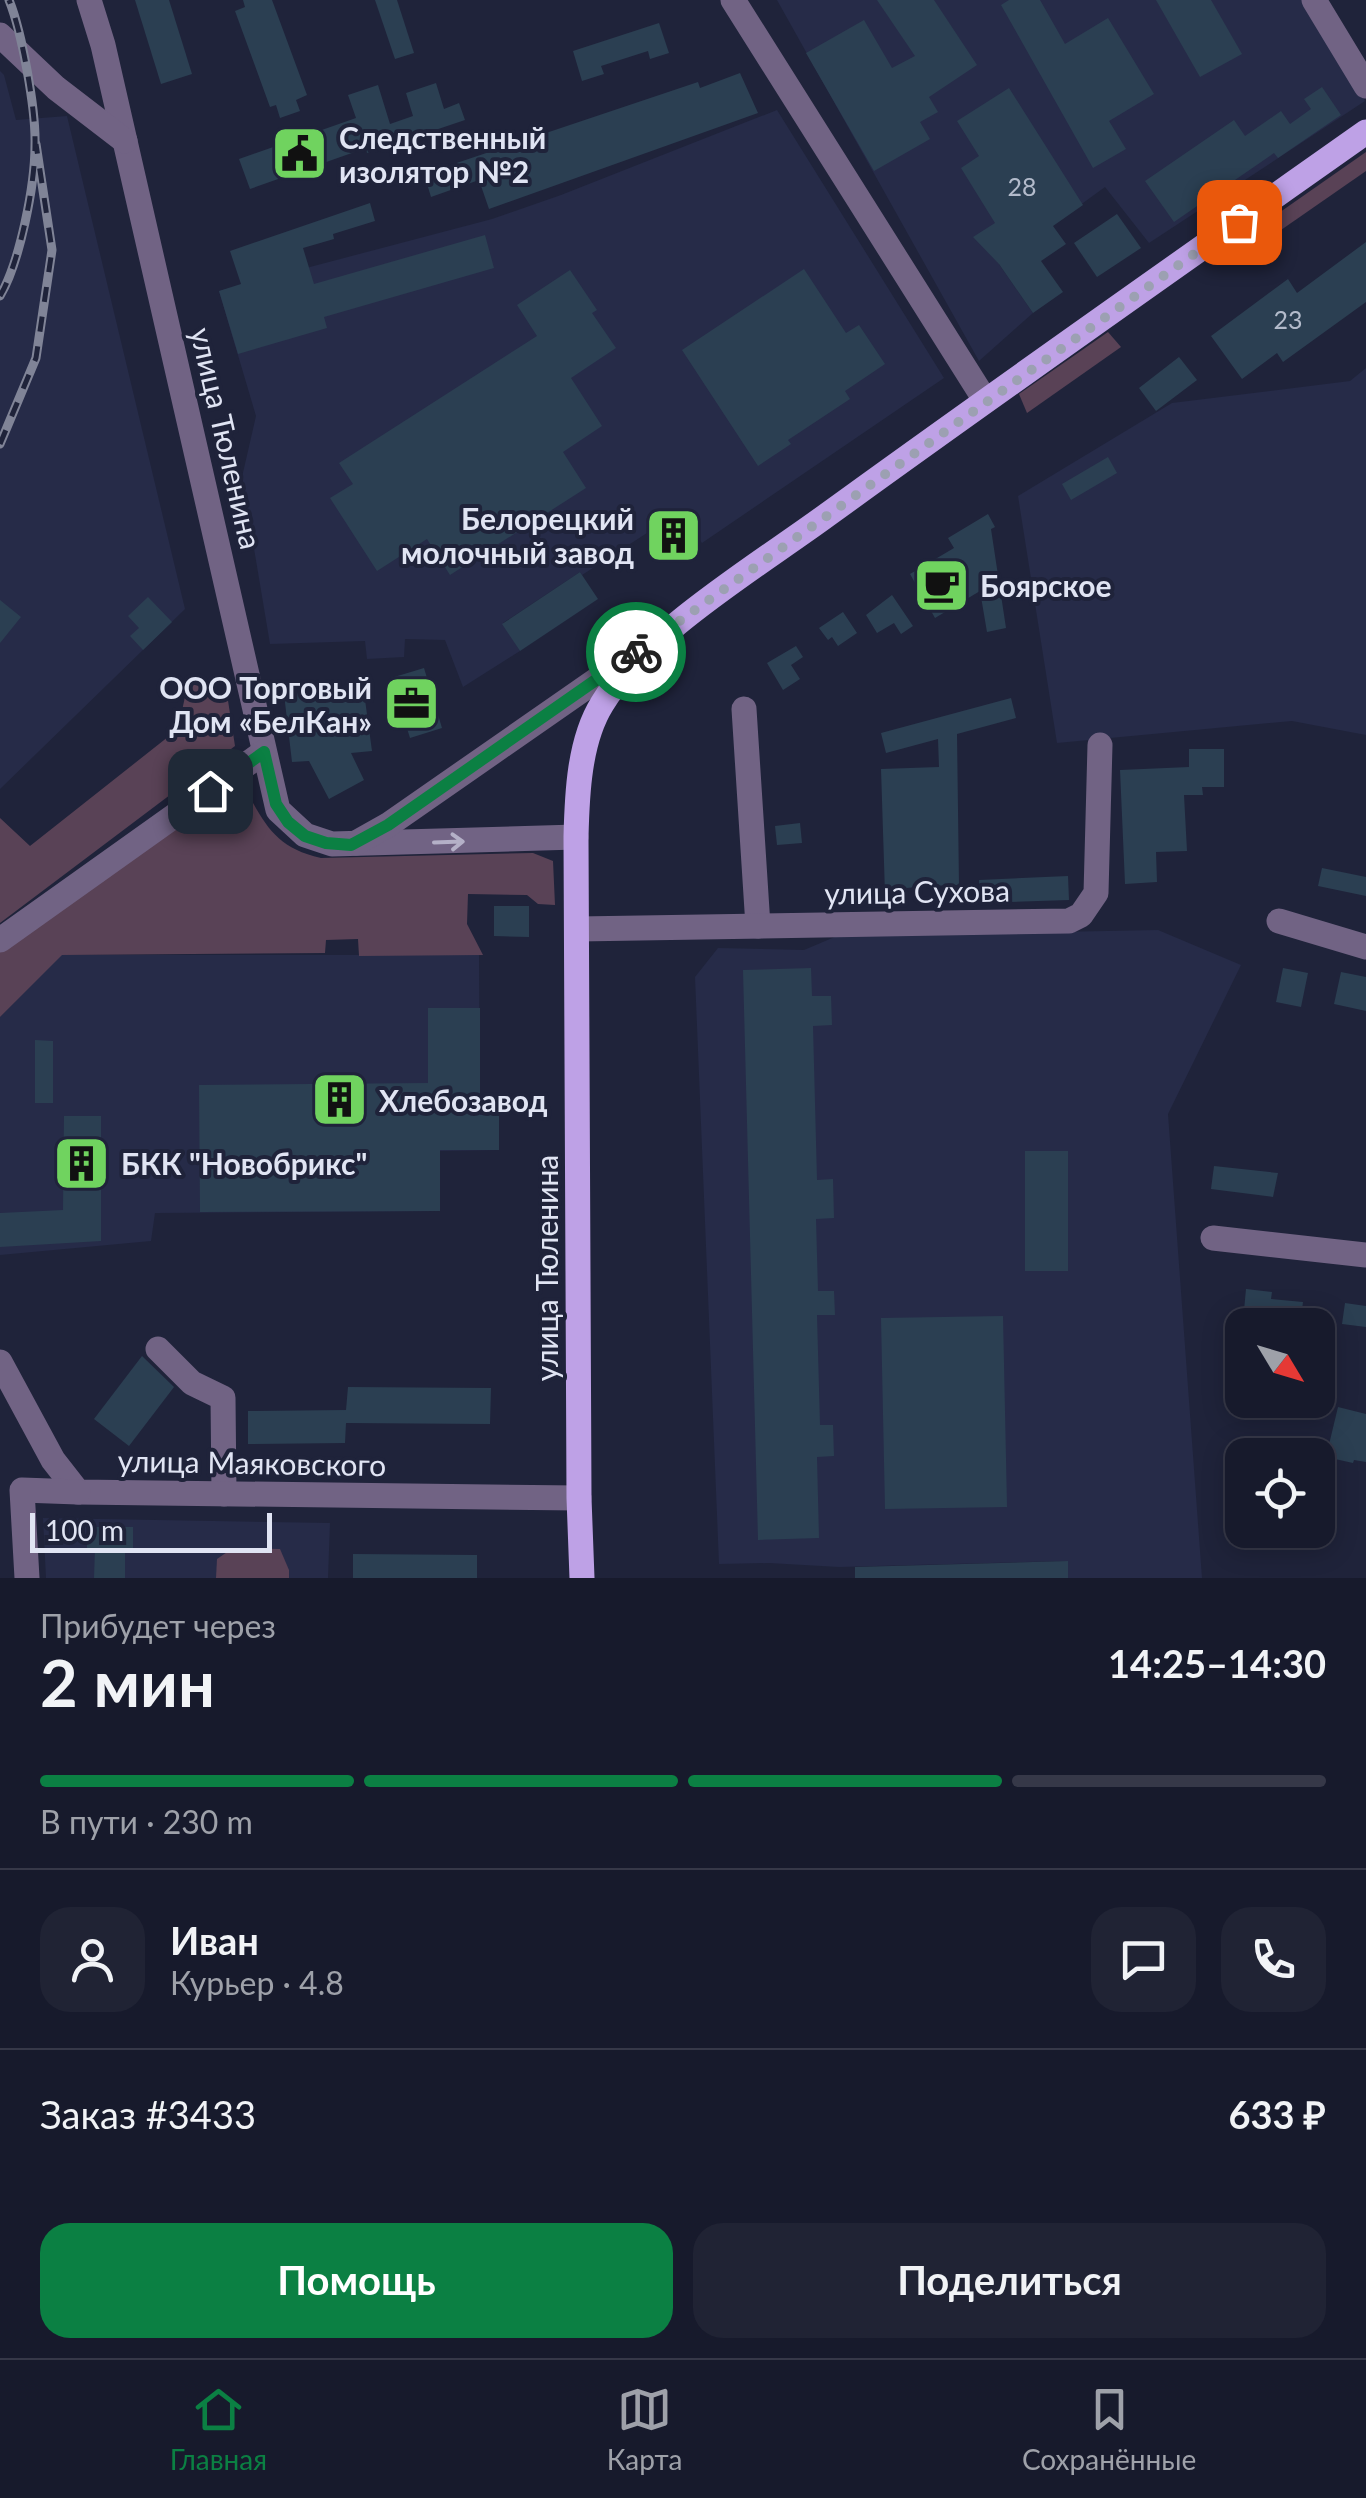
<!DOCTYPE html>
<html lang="ru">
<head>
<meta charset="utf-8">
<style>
  :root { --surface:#171a2c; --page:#202334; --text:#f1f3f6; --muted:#9ea1a9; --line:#363848; --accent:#0b8043 }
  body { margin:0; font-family:Lato,sans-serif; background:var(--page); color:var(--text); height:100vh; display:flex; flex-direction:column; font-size:38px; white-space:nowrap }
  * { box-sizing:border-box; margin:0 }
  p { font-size:32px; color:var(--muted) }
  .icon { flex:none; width:55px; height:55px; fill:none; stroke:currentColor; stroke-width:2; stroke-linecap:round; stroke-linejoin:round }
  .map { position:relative; height:1578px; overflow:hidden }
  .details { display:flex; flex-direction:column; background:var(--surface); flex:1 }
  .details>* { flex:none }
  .needle { width:65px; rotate:128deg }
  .tools { position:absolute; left:1225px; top:1308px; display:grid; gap:20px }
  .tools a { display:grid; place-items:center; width:110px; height:110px; border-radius:20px; background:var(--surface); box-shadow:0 5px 25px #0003,0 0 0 2px var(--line); font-size:50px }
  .scale { position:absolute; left:30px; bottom:25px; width:242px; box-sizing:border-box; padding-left:10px; border:5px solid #e0e4f3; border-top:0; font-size:28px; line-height:35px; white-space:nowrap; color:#e0e4f3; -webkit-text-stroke:8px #1f233a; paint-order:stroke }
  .pin { position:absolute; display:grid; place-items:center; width:85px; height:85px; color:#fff; margin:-42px; border-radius:20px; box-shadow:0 5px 15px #0006 }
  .courier { position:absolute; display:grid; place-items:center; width:100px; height:100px; margin:-50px; border:8px solid #0b8043; border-radius:50%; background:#fff; color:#222; box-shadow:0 2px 12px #0007 }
  .summary em { font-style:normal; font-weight:700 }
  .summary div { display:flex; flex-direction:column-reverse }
  .summary { display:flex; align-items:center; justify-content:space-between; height:170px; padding:0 40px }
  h1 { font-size:65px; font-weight:700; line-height:75px }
  .bar { display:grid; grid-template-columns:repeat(4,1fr); gap:15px 10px; align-content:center; height:120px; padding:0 40px }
  .bar i { height:12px; border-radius:8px; background:var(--line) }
  .bar .on { background:var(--accent) }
  .bar p { grid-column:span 4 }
  .line { display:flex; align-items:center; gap:25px; padding:0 40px; border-top:2px solid var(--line) }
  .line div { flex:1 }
  .round { display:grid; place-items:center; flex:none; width:105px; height:105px; border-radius:30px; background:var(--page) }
  .action { display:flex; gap:20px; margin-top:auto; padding:20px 40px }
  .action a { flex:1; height:115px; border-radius:30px; background:var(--accent); color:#fff; font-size:40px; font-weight:700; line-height:115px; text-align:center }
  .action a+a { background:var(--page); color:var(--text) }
  .menu { display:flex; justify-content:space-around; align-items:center; height:140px; border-top:2px solid var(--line); background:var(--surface); font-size:28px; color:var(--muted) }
  .menu a { display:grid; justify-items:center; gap:5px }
  .menu .on { color:var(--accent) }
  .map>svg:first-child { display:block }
  .built { fill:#262b48 }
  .green { fill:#594256 }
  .building { fill:#2b3f52 }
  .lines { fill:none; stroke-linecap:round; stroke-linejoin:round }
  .minor { stroke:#716384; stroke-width:25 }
  .major { stroke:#bea1e6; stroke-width:25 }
  .rail-casing { stroke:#808497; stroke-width:9 }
  .rail { stroke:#1f233a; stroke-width:5; stroke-dasharray:15; stroke-linecap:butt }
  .oneway { stroke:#b4b0c7 }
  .done { stroke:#9ca0b2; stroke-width:10; stroke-dasharray:0 18 }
  .route { stroke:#0b8043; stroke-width:12 }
  .labels { text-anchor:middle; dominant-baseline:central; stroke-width:8; stroke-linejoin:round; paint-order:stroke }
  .number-label { font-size:25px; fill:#b3bbcb }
  .poi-label { font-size:30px; font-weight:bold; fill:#e0e4f3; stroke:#1f233a; text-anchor:start }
  .street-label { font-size:30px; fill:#e0e4f3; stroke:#1f233a }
</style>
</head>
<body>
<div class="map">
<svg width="1366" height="1578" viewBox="0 0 1366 1578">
  <rect width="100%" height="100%" fill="#1f233a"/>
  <g class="built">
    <polygon points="777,0 1302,0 1365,101 1149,243 1105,187 999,264 1033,313 979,361"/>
    <polygon points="0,71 4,75 16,120 67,116 185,609 0,789"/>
    <polygon points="777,110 944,378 702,543 699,539 664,560 647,533 582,575 580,572 503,623 520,651 463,687 445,640 405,639 404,657 367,659 365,641 270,644 242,477 256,416 219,291 492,219 561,195"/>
    <polygon points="1366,368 1366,735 1292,721 1057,743 1018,496 1172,403 1350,381"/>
    <polygon points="1158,930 1241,965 1168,1114 1202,1578 1068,1578 1067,1561 839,1567 769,1563 719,1564 695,977 718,948 804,950 837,936"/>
    <polygon points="61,955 479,955 480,1114 499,1115 499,1150 440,1151 440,1211 155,1213 151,1241 0,1255 0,1017"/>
    <polygon points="43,1518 330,1523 328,1578 46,1578"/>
  </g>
  <g class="green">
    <polygon points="1366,152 1366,171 1281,230 1273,217"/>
    <polygon points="1108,332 1121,347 1027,413 1019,394"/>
    <polygon points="188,683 227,694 235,746 0,923 0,818 30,846 178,729"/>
    <path d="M243 785C265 824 274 847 321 858L533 853 553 861 555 905 538 904 527 895 468 894 467 924 483 955 359 956 358 939 326 940 325 953 62 955 0 1017V949L223 788Z"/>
    <polygon points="233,1548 280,1549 289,1570 289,1578 216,1578 217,1559"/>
  </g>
  <g class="building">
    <polygon points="135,0 169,0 192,74 161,84"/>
    <polygon points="243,0 272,0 307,95 296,100 300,111 280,118 276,105 270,107 235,11 245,7"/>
    <polygon points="375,0 397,0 414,53 395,59"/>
    <polygon points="877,0 934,0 977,65 929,97 938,112 920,122 930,139 874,171 806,53 864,20 892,68 915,56"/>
    <polygon points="1009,0 1040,0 1065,44 1108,18 1154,94 1109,121 1126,149 1093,168 1001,5"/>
    <polygon points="1156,0 1211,0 1242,54 1200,77"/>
    <polygon points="659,23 669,53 650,59 648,51 601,66 604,74 582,81 573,51"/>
    <polygon points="740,73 758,113 489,209 479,180 431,197 424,174 698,82 700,88"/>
    <polygon points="436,83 444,109 459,103 465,120 367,153 366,148 250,189 239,159 356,118 348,95 378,85 390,124 413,116 406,93"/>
    <polygon points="1322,87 1341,115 1278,158 1274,153 1174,222 1145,181 1234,120 1245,136 1281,111 1290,124 1311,109 1304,99"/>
    <polygon points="1009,88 1083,205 1053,226 1066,244 1041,261 1063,292 1033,313 999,264 973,237 995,223 961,168 979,156 957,121"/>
    <polygon points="370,203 375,221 333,234 334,239 303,248 314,284 485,235 494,268 324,317 327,328 238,354 219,291 241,284 230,251"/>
    <polygon points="1117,214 1141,248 1097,277 1074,243"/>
    <polygon points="1366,242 1366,302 1283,362 1277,353 1242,379 1211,336 1288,279 1297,293"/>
    <polygon points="804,269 846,333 859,325 885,364 845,391 850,399 788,440 791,444 758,466 682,350"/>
    <polygon points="570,270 597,310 592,313 616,348 571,378 602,426 563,452 586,488 450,575 427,539 377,571 330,498 353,484 339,463 537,336 517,305"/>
    <polygon points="1179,357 1197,380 1156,411 1139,388"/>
    <polygon points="1108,457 1117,473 1071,500 1062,484"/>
    <polygon points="682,511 700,538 664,560 647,533"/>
    <polygon points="988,514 995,527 991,529 1006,628 987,632 980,591 935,618 910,574 954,548 948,538"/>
    <polygon points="580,572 598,599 520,651 502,624"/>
    <polygon points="892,595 913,626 901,634 894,623 877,633 866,615"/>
    <polygon points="148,597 172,622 143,650 130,636 139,628 128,616"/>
    <polygon points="0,600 21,617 0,643"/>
    <polygon points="843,612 857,633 838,646 832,637 828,640 819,628"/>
    <polygon points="796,646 803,657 791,665 800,679 783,690 767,663"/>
    <polygon points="424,668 442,728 410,738 391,678"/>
    <polygon points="363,685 372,751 351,753 364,780 329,799 309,761 292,762 284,694"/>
    <polygon points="1011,698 1016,718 957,734 959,885 924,886 907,888 907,893 885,894 881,769 939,767 938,739 886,753 881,733"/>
    <polygon points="1189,749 1224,749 1224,787 1202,787 1203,795 1184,795 1187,851 1156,852 1157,882 1125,884 1120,770 1189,767"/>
    <polygon points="800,823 802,843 777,845 775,826"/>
    <polygon points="1322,868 1366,877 1366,896 1318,886"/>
    <polygon points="1068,876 1069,900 980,903 979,880"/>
    <polygon points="494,906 529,906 529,937 494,936"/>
    <polygon points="811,968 812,996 831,996 832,1025 813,1026 817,1180 833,1179 834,1218 816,1219 818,1291 834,1291 835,1315 817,1315 820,1425 833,1425 834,1456 817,1457 819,1538 758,1540 743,970"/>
    <polygon points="1283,968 1308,973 1301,1007 1276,1002"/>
    <polygon points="1341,972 1366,977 1366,1011 1334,1004"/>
    <polygon points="428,1008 480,1008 480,1115 499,1115 499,1150 440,1150 440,1211 200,1212 199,1085 428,1083"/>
    <polygon points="35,1040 53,1041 53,1103 35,1103"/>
    <polygon points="64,1116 101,1116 101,1241 0,1247 0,1213 63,1210"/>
    <rect x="1025" y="1151" width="43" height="120"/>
    <polygon points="1214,1166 1278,1173 1273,1197 1211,1189"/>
    <polygon points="1246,1289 1272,1292 1271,1299 1303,1302 1300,1325 1243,1321"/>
    <polygon points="1345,1303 1366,1306 1366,1327 1342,1324"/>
    <polygon points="1003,1316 1007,1507 885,1509 881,1318"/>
    <polygon points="142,1356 174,1387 129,1446 94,1419"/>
    <polygon points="348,1387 491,1388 490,1424 346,1423 345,1443 248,1444 248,1411 346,1410"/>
    <polygon points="1338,1407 1366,1414 1366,1462 1354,1460 1353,1463 1326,1457"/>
    <polygon points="87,1527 133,1527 133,1552 125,1552 125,1578 94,1578 95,1548 87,1548"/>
    <polygon points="353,1554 477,1555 477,1578 353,1578"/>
    <polygon points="1068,1561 1068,1578 855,1578 855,1567"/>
  </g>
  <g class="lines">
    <g class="minor">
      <polyline points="89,0 103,45 278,810 305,835 332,844 576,837"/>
      <polyline points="733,0 985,400"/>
      <polyline points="1314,0 1366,86"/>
      <polyline points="0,35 56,88 125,141"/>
      <polyline points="744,709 758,926"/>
      <polyline points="356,843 388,825 641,649"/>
      <polyline points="1279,921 1366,947"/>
      <polyline points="578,929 1069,921 1081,915 1096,893 1100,745"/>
      <polyline points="0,940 264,752"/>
      <polyline points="1213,1238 1366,1255"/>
      <polyline points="158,1349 192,1383 223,1398 224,1494"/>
      <polyline points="0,1362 53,1460 78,1492 579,1498"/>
      <polyline points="27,1578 22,1490 78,1492"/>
    </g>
    <path class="major" d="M582 1578 579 1498 576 837C577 795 579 741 602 704 645 633 759 565 827 515 1006 385 1186 259 1366 132"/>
    <defs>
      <g id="rail">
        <path d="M0 296C20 262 35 185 35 145 36 110 22 32 9 0"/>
        <polyline points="0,444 36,358 52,250 36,144"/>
      </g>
    </defs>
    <use href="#rail" class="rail-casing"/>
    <use href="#rail" class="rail"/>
  </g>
  <defs><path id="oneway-shaft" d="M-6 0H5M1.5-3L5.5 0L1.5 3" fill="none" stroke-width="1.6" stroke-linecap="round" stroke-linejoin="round" transform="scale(2.5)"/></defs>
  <use class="oneway" href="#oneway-shaft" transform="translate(449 842) rotate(-2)"/>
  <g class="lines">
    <polyline class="done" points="636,652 1239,222"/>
    <polyline class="route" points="210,791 264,752 276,804 288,822 305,836 326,843 351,845 388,825 636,652"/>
  </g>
  <defs>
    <symbol id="civic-square" viewBox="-11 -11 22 22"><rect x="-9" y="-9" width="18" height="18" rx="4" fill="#70d35f" stroke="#1f233a"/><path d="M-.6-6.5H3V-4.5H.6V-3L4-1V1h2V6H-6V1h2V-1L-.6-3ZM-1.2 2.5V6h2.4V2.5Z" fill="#111"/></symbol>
    <symbol id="building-square" viewBox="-11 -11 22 22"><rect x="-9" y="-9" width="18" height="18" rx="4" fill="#70d35f" stroke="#1f233a"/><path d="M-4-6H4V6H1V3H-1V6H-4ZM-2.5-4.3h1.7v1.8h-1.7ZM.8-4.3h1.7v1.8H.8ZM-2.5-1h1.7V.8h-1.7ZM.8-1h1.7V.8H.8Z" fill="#111"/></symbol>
    <symbol id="cafe-square" viewBox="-11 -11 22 22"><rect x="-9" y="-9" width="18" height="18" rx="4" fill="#70d35f" stroke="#1f233a"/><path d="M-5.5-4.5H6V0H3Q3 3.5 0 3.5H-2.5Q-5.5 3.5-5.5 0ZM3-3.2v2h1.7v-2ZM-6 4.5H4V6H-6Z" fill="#111"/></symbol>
    <symbol id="office-square" viewBox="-11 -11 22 22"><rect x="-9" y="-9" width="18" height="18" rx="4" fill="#70d35f" stroke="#1f233a"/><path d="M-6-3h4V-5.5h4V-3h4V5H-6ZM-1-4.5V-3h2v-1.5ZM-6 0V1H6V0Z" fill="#111"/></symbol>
  </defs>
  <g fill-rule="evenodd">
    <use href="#civic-square" x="268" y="122" width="63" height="63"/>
    <use href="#building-square" x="642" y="504" width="63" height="63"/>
    <use href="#cafe-square" x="910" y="554" width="63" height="63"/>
    <use href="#office-square" x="380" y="672" width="63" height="63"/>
    <use href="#building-square" x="308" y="1068" width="63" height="63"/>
    <use href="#building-square" x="50" y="1132" width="63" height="63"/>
  </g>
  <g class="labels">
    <g class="number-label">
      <text x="1022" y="186">28</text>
      <text x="1288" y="319">23</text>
    </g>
    <g class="poi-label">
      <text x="339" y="137">Следственный<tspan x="339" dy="34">изолятор №2</tspan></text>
      <text x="634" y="518" text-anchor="end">Белорецкий<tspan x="634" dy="34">молочный завод</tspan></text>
      <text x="980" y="585">Боярское</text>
      <text x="372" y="687" text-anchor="end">ООО Торговый<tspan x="372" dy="34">Дом «БелКан»</tspan></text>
      <text x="379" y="1100">Хлебозавод</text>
      <text x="121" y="1163">БКК "Новобрикс"</text>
    </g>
    <g class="street-label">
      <text transform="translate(227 438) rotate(77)">улица Тюленина</text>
      <text transform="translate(917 891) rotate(-1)">улица Сухова</text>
      <text transform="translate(546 1268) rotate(-90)">улица Тюленина</text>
      <text transform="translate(252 1462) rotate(1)">улица Маяковского</text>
    </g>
  </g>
</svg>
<div class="tools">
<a><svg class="needle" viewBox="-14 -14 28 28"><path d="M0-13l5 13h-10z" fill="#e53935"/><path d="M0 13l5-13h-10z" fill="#9ea1a9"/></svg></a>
<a><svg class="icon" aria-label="locate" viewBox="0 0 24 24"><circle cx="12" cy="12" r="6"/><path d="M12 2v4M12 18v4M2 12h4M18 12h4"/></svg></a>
</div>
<div class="scale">100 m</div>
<div class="pin" style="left:1239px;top:222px;background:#ea580c"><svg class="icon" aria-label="bag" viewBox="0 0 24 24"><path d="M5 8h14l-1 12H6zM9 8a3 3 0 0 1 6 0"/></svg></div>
<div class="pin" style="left:210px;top:791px;background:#1f2937"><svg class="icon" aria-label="home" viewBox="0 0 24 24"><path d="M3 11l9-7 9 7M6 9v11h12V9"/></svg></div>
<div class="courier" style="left:636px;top:652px"><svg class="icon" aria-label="bike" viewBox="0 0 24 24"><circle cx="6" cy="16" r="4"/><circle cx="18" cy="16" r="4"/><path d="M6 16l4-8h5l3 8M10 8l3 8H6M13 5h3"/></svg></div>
</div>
<section class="details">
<div class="summary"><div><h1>2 мин</h1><p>Прибудет через</p></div><em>14:25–14:30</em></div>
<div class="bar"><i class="on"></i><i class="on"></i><i class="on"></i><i></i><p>В пути · 230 m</p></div>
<div class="line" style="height:180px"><a class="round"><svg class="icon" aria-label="person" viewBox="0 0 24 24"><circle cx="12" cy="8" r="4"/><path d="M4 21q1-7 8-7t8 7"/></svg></a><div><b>Иван</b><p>Курьер · 4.8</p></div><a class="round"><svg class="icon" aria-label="chat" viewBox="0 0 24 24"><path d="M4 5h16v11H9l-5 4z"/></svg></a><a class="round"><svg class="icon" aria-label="phone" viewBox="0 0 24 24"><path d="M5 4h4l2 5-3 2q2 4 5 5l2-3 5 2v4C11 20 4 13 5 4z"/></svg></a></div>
<div class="line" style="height:130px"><div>Заказ #3433</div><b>633 ₽</b></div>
<div class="action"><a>Помощь</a><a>Поделиться</a></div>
</section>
<nav class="menu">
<a class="on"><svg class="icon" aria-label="home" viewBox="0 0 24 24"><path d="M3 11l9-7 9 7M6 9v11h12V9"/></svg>Главная</a>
<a><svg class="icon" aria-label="map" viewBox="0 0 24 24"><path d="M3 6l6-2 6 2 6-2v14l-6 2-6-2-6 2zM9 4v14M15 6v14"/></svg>Карта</a>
<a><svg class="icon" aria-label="saved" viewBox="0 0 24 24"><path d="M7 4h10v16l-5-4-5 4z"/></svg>Сохранённые</a>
</nav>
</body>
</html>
